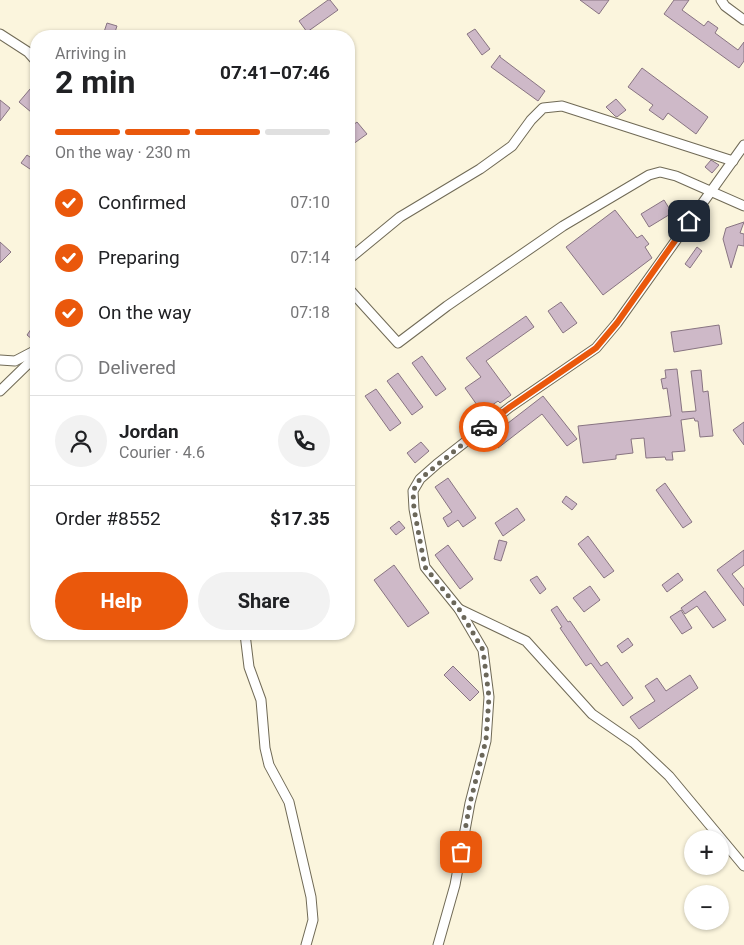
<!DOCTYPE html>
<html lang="en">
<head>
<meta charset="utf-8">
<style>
  :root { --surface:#fff; --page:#f2f2f2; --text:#202124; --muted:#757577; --line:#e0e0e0; --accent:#ea580c }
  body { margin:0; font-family:Roboto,sans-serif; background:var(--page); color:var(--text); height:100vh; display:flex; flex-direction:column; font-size:19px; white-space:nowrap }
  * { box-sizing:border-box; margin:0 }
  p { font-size:16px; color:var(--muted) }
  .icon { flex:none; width:28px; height:28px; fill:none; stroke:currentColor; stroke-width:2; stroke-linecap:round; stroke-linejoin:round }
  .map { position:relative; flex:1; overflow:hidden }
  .panel { position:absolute; left:30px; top:30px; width:325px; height:610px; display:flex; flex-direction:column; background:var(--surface); border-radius:20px; box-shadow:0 1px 4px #0004 }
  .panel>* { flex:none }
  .controls { position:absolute; left:684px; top:830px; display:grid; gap:10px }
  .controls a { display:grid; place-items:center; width:45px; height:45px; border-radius:50%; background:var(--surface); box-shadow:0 1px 4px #0004; font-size:25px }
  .pin { position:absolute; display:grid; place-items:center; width:42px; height:42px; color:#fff; margin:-21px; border-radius:10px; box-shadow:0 2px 8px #0006 }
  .courier { position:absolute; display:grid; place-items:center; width:50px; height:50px; margin:-25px; border:4px solid #ea580c; border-radius:50%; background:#fff; color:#222; box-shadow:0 1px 6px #0007 }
  .headline em { font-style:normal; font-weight:700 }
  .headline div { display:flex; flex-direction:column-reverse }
  .headline { display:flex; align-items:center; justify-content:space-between; height:85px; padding:0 25px }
  h1 { font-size:32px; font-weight:700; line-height:38px }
  .bar { display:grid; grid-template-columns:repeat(4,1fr); gap:8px 5px; align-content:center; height:60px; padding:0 25px }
  .bar i { height:6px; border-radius:4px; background:var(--line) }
  .bar .selected { background:var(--accent) }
  .bar p { grid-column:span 4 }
  .line { display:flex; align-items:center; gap:12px; padding:0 25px; border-top:1px solid var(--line) }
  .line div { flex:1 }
  .round { display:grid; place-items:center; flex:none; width:52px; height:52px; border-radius:26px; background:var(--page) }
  ol { padding:0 25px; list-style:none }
  li { display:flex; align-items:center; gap:15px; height:55px }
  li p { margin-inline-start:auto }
  li .icon { padding:5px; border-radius:50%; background:var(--accent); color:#fff; stroke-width:4 }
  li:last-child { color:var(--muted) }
  li i { width:28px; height:28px; border:2px solid var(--line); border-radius:50% }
  .action { display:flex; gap:10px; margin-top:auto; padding:10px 25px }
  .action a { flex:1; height:58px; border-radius:30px; background:var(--accent); color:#fff; font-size:20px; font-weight:700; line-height:58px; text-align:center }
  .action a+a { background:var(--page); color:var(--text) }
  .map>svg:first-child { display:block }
  .building { fill:#ceb9c8; stroke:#887482 }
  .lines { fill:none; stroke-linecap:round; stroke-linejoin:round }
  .minor-casing { stroke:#706a56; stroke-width:11 }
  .minor { stroke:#fff; stroke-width:9 }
  .done { stroke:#6b675a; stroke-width:5; stroke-dasharray:0 9 }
  .route { stroke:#ea580c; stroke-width:6 }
</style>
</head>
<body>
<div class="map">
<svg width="744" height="945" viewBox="0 0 744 945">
  <rect width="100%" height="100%" fill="#fbf5dd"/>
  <g class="building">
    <polygon points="328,0 330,0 338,10 307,32 299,21"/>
    <polygon points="580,0 609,0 599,14"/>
    <polygon points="674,0 689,0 682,10 704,26 708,21 718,28 715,33 738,50 744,42 744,61 739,68 664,14"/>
    <polygon points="107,23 117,26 114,35 104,32"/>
    <polygon points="475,29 490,49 482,55 467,34"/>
    <polygon points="500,55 500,57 545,91 538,101 491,67"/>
    <polygon points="642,68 708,117 696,134 668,113 663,120 649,110 653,105 628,87"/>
    <polygon points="36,82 36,106 31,112 19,102"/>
    <polygon points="616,99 626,110 617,117 615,116 606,107"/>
    <polygon points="0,100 10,108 0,121"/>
    <polygon points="357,122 367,134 349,147 349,128"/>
    <polygon points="27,155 36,161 36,167 33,171 21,163"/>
    <polygon points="711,160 719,165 712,173 705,167"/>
    <polygon points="664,200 672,213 649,227 641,214"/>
    <polygon points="615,210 637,238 642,235 649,244 645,247 652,258 603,295 566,247"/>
    <polygon points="744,222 740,233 744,234 744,246 738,245 731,268 723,239 726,228"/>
    <polygon points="0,242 11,252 0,263"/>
    <polygon points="697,247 702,251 690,268 685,264"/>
    <polygon points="561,302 577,323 563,333 548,311"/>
    <polygon points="526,316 534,327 486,361 511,395 500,403 498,401 482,412 465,388 481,377 466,358"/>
    <polygon points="36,322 36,336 33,340 27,335"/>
    <polygon points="719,325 722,344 674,352 671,332"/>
    <polygon points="422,356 446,389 436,396 412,363"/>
    <polygon points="677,369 682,412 696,411 691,371 701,370 703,392 708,391 713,436 700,437 698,421 695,421 694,418 681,420 685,451 672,452 673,460 666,460 665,457 646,458 644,438 631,439 633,453 616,455 616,459 583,463 578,426 671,416 667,388 663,389 661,379 666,378 665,370"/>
    <polygon points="398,373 423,407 412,415 387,381"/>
    <polygon points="376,389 401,423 390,431 365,396"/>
    <polygon points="543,396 577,439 567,446 542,414 498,448 490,437"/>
    <polygon points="744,422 744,445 733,430"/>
    <polygon points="421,442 429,451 415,463 407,453"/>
    <polygon points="448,478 476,518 463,527 458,520 448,527 443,518 452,512 435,487"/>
    <polygon points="665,483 692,522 683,528 656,490"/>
    <polygon points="566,496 577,504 572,510 562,502"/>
    <polygon points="517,508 525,520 503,536 495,523"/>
    <polygon points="399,521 405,528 396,535 390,528"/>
    <polygon points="588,536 614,571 604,578 578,544"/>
    <polygon points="499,540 507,542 501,561 494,559"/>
    <polygon points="448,545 473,579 460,589 435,555"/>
    <polygon points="744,550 744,565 732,574 744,589 744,606 717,570"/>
    <polygon points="394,565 429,613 408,627 374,580"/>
    <polygon points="678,573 683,580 667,592 662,585"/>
    <polygon points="537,576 546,589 540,594 530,580"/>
    <polygon points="590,586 600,600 584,612 573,598"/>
    <polygon points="705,591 726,620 713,628 697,606 685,614 681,608"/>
    <polygon points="557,606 568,622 570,621 601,666 607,662 633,698 623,706 591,663 586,666 560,628 562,627 551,610"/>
    <polygon points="681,610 692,628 682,634 670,617"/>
    <polygon points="628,638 633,645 622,653 617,646"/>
    <polygon points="453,666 479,692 470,701 444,675"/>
    <polygon points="690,675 698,688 639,729 630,717 655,701 645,686 657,678 666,691"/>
  </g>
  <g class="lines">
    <defs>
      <g id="minor">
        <polyline points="721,0 725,6 744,20"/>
        <polyline points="0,34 28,52 36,61"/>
        <polyline points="349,259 400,217 480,169 512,146 531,120 543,108 562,106 733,161"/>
        <polyline points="349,289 398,343 447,306 563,226 649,175 660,172 676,176 744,206"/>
        <polyline points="0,360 15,361 36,350"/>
        <polyline points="0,391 36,356"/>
        <polyline points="459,609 526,641 592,714 634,743 669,776 744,866"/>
        <polyline points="245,634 249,667 261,700 265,748 269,765 289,802 311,897 313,920 306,945"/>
        <polyline points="438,945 455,885 470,803 486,741 489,697 483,650 459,609 425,567 414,509 413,491 420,479 437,464 510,407 596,348 617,323 744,145"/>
      </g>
    </defs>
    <use href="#minor" class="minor-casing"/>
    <use href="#minor" class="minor"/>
  </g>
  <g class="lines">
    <polyline class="done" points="461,852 470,803 486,740 489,697 483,650 459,609 425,567 414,509 413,491 420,479 484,427"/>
    <polyline class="route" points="484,427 510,407 596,348 617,323 689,221"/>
  </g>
</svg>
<div class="controls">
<a>+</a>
<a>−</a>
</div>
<div class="pin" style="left:461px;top:852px;background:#ea580c"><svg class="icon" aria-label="bag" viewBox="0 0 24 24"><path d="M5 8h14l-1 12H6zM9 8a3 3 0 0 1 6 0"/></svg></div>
<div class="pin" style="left:689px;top:221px;background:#1f2937"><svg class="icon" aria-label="home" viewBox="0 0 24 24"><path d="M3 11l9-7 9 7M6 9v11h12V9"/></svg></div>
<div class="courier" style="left:484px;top:427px"><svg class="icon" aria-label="car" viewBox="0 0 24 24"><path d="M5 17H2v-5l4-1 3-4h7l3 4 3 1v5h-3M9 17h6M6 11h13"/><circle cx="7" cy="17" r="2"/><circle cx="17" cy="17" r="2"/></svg></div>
<section class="panel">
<div class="headline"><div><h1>2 min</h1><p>Arriving in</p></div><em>07:41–07:46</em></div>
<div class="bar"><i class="selected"></i><i class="selected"></i><i class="selected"></i><i></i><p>On the way · 230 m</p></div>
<ol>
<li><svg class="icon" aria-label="check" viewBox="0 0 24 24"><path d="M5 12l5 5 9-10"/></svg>Confirmed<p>07:10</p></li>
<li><svg class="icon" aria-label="check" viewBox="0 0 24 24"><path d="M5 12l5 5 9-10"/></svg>Preparing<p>07:14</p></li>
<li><svg class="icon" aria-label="check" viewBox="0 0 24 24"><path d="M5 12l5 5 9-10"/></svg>On the way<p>07:18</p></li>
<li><i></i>Delivered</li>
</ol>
<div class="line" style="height:90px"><a class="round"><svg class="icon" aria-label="person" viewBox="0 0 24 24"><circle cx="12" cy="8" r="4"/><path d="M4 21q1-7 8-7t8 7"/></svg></a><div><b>Jordan</b><p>Courier · 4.6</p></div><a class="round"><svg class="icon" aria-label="phone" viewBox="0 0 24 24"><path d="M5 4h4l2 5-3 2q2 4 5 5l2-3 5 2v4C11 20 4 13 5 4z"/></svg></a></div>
<div class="line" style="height:65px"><div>Order #8552</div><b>$17.35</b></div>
<div class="action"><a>Help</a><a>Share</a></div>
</section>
</div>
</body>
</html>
